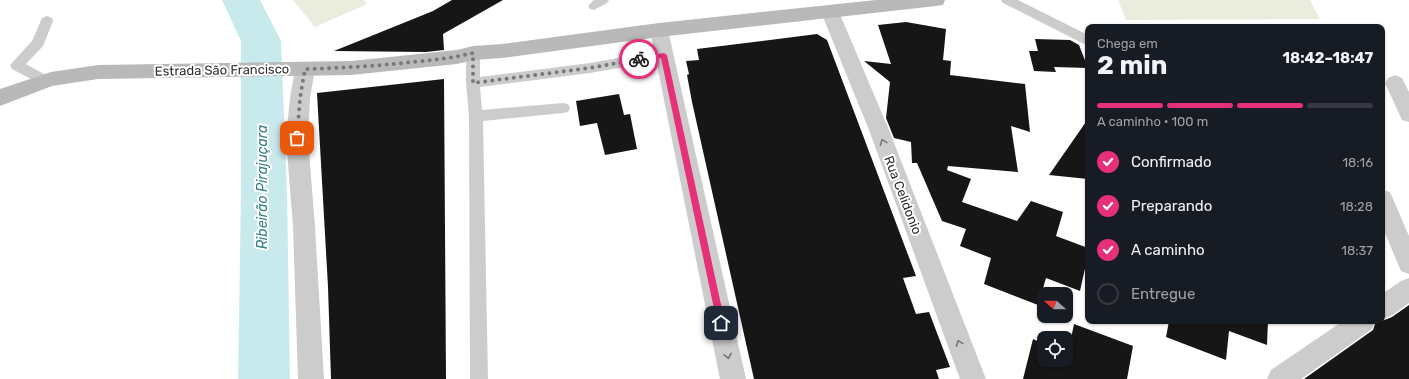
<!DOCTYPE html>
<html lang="pt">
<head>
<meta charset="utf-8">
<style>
  :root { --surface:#171b24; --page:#20242c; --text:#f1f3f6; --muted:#9ea1a6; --line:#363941; --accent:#e63079 }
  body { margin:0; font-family:Rubik,sans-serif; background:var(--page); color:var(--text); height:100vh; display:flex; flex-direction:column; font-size:15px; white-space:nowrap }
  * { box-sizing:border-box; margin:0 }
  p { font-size:13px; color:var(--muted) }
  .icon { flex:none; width:22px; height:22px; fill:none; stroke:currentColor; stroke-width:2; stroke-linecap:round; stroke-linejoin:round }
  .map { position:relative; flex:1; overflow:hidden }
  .sheet { position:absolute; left:1085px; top:24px; width:300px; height:300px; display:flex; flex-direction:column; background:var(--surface); border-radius:8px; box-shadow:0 1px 3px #0004 }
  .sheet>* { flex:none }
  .needle { width:26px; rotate:291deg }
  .tools { position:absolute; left:1037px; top:287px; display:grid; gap:8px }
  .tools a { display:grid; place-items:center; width:36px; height:36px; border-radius:8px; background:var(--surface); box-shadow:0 1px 3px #0004; font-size:20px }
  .pin { position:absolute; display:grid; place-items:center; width:34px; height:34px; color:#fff; margin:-17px; border-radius:8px; box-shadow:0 2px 6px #0006 }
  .courier { position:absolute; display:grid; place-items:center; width:40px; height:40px; margin:-20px; border:3px solid #e63079; border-radius:50%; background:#fff; color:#222; box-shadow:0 1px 5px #0007 }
  .headline em { font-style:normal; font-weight:700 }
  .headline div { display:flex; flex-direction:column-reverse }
  .headline { display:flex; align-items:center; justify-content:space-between; height:68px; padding:0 12px }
  h1 { font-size:26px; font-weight:700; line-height:30px }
  .bar { display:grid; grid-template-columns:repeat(4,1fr); gap:6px 4px; align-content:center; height:48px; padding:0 12px }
  .bar i { height:5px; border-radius:3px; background:var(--line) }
  .bar .active { background:var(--accent) }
  .bar p { grid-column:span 4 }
  ol { padding:0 12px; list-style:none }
  li { display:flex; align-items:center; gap:12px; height:44px }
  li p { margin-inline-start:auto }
  li .icon { padding:4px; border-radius:50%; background:var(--accent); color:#fff; stroke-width:4 }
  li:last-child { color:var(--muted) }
  li i { width:22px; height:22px; border:2px solid var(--line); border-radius:50% }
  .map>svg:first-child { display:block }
  .green { fill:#eaecdd }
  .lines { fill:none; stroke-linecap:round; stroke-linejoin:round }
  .river { fill:#c9eaec; fill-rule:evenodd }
  .building { fill:#161616 }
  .lane { fill:#ccc; fill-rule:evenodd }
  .street { fill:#ccc; fill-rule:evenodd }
  .secondary { fill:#b9b9b9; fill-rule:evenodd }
  .oneway { stroke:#767676 }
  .route { fill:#e63079 }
  .done { stroke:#787878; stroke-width:4; stroke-dasharray:0 7.2 }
  .labels { text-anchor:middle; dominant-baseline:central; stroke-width:4; stroke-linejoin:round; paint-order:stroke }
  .street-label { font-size:13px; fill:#2f2f2f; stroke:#fff }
  .water-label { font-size:14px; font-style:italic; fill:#388185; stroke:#fff }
</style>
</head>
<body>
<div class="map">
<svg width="1409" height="379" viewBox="0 0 1409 379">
  <rect width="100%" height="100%" fill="#fff"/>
  <g class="green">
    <polygon points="293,0 364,0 367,4 315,27"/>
    <polygon points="1118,0 1310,0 1320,19 1126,20"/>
  </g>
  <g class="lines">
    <polygon class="river" points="222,0 260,0 281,41 287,193 290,379 238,379 241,193 241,41"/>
  </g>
  <g class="building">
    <polygon points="452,0 503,0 443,34 444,50 426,52 334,51 433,11"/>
    <polygon points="906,22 946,29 943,60 951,61 950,75 1025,84 1030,132 1011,126 1018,172 948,166 947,170 971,179 962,202 1017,221 1031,201 1063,212 1056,236 1088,248 1088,255 1080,291 1046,278 1038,305 984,284 991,258 960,246 966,229 942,221 917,163 912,163 911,142 894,138 886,118 890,82 864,61 891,64 878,25"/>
    <polygon points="817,34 827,40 916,276 903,278 916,314 929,312 950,367 936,370 939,379 754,379 692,102 687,75 689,74 686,61 699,60 697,49"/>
    <polygon points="1035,39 1070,40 1079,45 1088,68 1054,67 1056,72 1034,71 1029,51 1038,51"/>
    <polygon points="444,79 446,379 331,379 328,287 317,93"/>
    <polygon points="619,94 624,115 630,114 637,149 605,155 597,123 580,126 576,101"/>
    <polygon points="1088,119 1088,179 1049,175"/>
    <polygon points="1409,305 1409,379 1304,379 1373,330 1376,321 1382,321 1392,317"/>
    <polygon points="1169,321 1268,321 1267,345 1229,331 1226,360 1166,337"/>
    <polygon points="1074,324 1133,346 1127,379 1023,379 1033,339 1044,344 1044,360 1066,360 1066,352 1068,353"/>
  </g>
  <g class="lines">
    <g class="lane">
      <polygon points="594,0 609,0 607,3 594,10 590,9 588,6"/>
      <polygon points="1001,0 1018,0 1088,35 1088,46 1003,3"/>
      <polygon points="47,16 52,18 53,21 43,46 26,64 49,77 51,81 49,85 44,86 12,69 10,65 32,41 42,18"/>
      <polygon points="473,48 478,50 480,53 480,77 590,63 664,50 669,52 671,55 669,58 664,60 590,73 480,87 482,110 563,103 568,104 570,108 568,112 563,113 483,121 488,379 470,379 469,116 466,83 466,53 468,50"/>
    </g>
    <g class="street">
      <polygon points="830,5 837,7 839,12 889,130 986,379 960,379 869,130 821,12 823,7"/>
      <polygon points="659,23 666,25 668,30 746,379 720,379 650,30 652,25"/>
      <polygon points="305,62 312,64 315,69 310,98 308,138 315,227 324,379 298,379 293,227 286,138 290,98 295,69 298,64"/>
      <polygon points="1395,75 1402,78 1409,92 1409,122 1402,120 1385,83 1388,78"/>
      <polygon points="1382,190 1390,192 1409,236 1409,274 1401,271 1382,226"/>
      <polygon points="1409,278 1409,303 1391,316 1382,319 1382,294 1401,281"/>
      <polygon points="1343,321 1375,321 1372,329 1301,379 1267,379 1271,370"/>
    </g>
    <polygon class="secondary" points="876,0 945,0 943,5 936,6 659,37 502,58 473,60 457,64 351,75 98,79 52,86 0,106 0,89 51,72 98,65 351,61 457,50 473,46 502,44 659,23"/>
  </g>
  <defs><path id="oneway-chevron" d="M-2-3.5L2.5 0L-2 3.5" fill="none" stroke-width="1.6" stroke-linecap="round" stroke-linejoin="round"/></defs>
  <g class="oneway">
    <use href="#oneway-chevron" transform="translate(883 142) rotate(-111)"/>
    <use href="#oneway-chevron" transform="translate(959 343) rotate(-111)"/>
    <use href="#oneway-chevron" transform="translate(728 356) rotate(78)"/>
  </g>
  <polygon class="route" points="664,53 667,55 725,323 721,326 717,323 661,58 639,61 636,59 639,57"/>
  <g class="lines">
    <path class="done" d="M297 138 300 98 305 69C341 68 377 66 412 62 433 60 453 58 473 53V83L590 68 639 59"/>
  </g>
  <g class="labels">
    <g class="street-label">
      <text transform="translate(222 70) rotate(-1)">Estrada São Francisco</text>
      <text transform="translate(903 195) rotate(69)">Rua Celidonio</text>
    </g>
    <g class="water-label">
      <text transform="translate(262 187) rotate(-90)">Ribeirão Pirajuçara</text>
    </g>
  </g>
</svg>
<div class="tools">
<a><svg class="needle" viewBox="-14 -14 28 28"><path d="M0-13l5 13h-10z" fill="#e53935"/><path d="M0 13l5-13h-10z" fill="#9ea1a6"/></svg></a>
<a><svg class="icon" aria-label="locate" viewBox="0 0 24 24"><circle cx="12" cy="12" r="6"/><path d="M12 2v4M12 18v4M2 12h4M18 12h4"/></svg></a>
</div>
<div class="pin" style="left:297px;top:138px;background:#ea580c"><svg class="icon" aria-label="bag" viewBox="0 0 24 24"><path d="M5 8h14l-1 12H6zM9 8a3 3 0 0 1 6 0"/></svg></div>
<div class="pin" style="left:721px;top:323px;background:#1f2937"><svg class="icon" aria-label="home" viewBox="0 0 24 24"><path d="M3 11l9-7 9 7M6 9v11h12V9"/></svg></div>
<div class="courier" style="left:639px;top:59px"><svg class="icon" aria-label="bike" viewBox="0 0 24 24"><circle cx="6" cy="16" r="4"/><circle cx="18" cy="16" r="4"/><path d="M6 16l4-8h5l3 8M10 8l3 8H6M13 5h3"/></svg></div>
<section class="sheet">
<div class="headline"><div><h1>2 min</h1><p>Chega em</p></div><em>18:42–18:47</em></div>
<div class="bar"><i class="active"></i><i class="active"></i><i class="active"></i><i></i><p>A caminho · 100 m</p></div>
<ol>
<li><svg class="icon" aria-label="check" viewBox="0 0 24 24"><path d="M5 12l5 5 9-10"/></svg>Confirmado<p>18:16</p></li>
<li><svg class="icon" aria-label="check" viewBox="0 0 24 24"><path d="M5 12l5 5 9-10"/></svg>Preparando<p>18:28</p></li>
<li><svg class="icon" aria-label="check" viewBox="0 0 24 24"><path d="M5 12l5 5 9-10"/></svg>A caminho<p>18:37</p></li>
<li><i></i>Entregue</li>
</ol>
</section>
</div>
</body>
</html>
